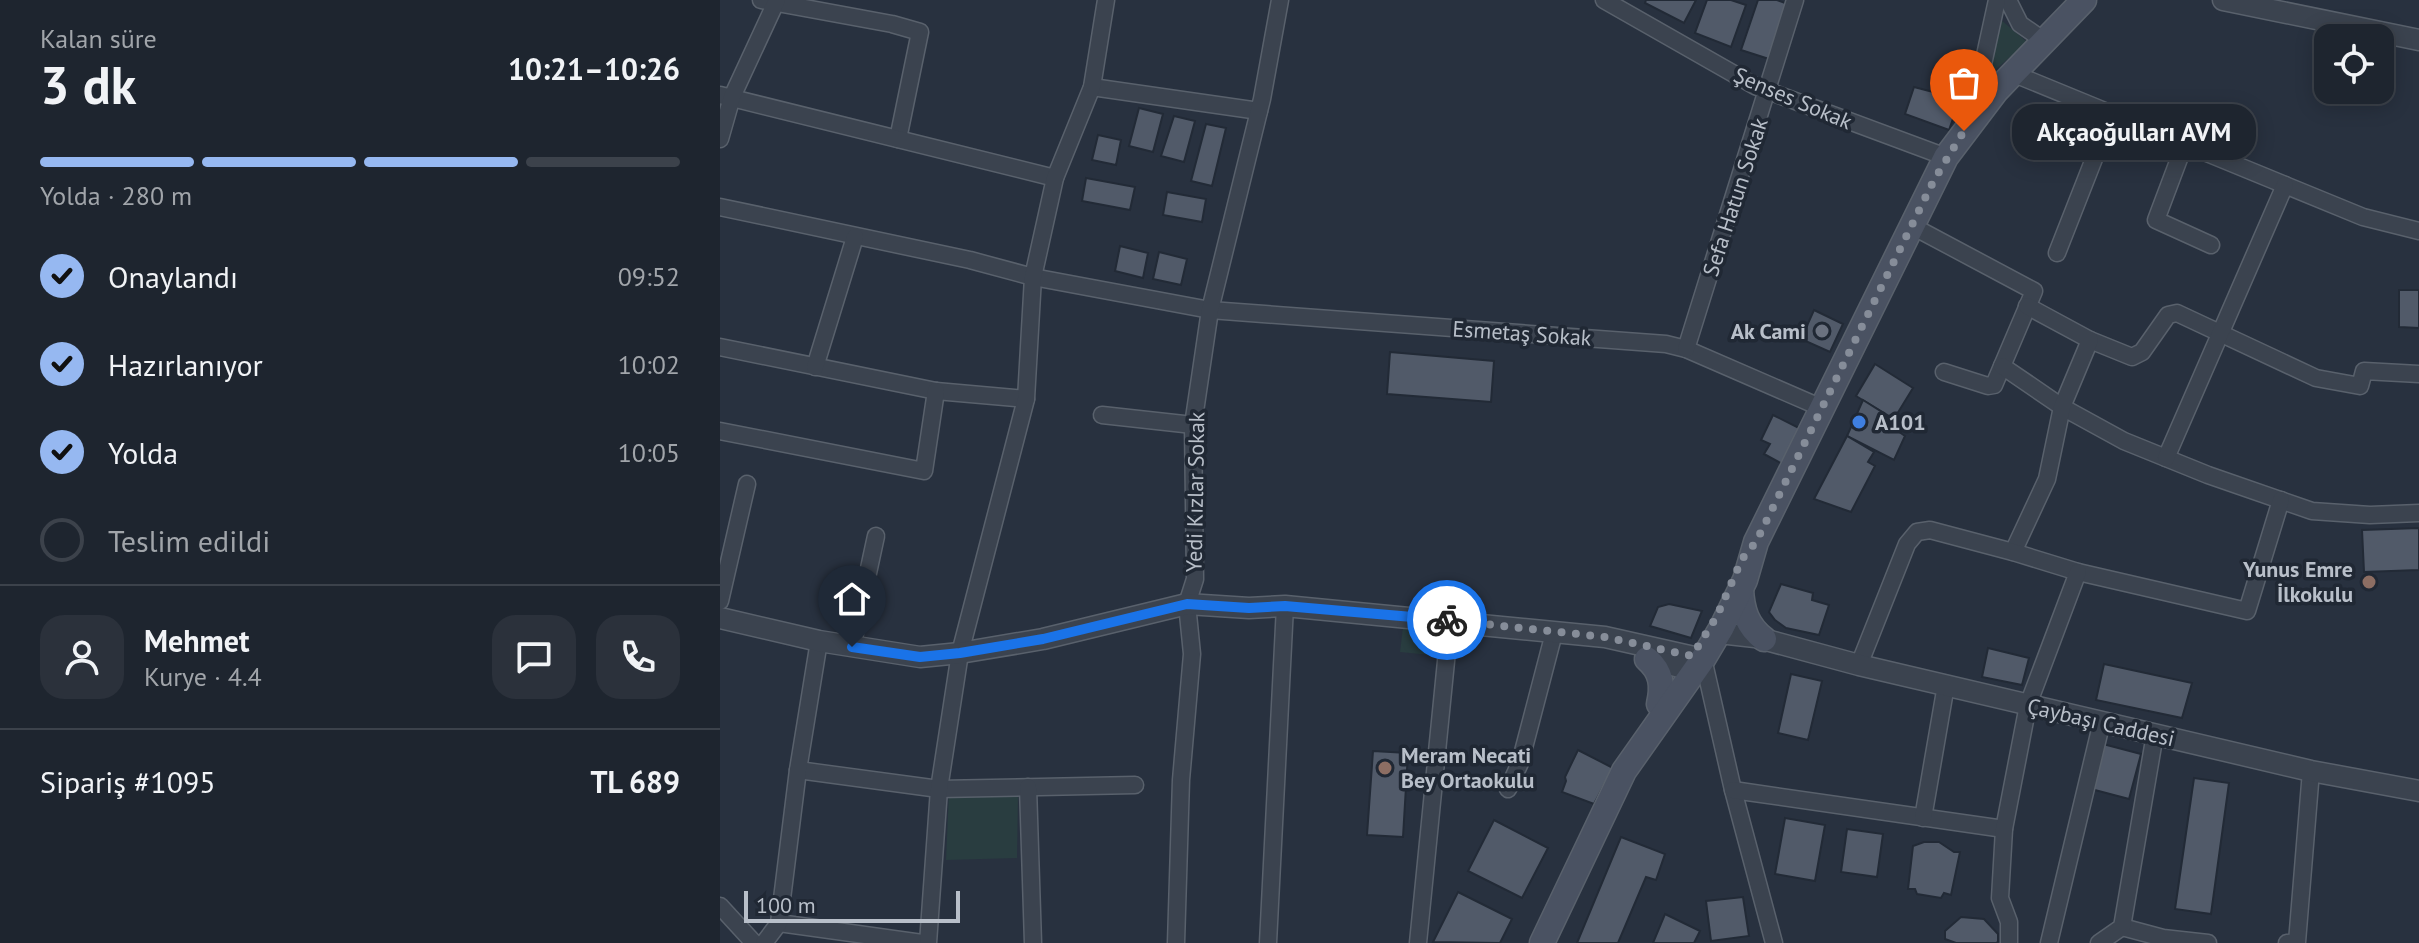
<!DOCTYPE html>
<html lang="tr">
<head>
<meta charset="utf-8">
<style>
  :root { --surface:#1e252f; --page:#2b313b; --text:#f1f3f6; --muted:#a1a5aa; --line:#3c424b; --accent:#96b8f1 }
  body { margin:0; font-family:"PT Sans",sans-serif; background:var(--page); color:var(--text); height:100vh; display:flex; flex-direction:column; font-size:30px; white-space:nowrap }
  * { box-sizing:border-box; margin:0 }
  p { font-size:26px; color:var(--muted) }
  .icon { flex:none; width:44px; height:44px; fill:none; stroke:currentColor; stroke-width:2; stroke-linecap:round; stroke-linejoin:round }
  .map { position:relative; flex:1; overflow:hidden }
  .panel { display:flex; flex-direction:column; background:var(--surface); width:720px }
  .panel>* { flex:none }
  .fabs { position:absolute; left:1594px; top:24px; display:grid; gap:16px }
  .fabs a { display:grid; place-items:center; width:80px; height:80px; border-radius:16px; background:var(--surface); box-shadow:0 4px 20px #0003,0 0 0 2px var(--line); font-size:40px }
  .scale { position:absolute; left:24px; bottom:20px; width:216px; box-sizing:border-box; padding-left:8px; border:4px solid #b8bfc9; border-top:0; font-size:22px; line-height:28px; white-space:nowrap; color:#b8bfc9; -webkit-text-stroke:6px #202834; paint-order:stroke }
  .pin { position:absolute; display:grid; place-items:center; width:68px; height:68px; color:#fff; margin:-82px -34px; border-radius:50% 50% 50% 0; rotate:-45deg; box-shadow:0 0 8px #0007 }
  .pin .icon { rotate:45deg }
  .courier { position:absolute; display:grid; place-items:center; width:80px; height:80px; margin:-40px; border:6px solid #1a73e8; border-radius:50%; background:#fff; color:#222; box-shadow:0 2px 10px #0007 }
  .bubble { position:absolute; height:56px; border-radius:24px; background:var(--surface); box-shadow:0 4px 20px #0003,0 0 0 2px var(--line); font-size:26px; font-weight:700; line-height:56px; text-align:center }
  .head em { font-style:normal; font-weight:700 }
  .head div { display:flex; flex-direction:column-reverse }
  .head { display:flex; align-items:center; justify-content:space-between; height:136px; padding:0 40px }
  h1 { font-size:52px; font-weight:700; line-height:60px }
  .bar { display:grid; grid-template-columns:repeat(4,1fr); gap:12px 8px; align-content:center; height:96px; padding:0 40px }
  .bar i { height:10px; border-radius:6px; background:var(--line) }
  .bar .selected { background:var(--accent) }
  .bar p { grid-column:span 4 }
  .line { display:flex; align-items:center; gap:20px; padding:0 40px; border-top:2px solid var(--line) }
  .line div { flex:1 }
  .round { display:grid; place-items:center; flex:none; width:84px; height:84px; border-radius:24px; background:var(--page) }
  ol { padding:0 40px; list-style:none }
  li { display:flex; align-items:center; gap:24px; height:88px }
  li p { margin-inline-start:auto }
  li .icon { padding:8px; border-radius:50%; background:var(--accent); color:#111; stroke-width:4 }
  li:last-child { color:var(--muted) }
  li i { width:44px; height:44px; border:4px solid var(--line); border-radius:50% }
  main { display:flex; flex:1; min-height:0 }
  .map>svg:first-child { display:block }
  .green { fill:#293d40 }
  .building { fill:#515a69; stroke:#222a36; stroke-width:2 }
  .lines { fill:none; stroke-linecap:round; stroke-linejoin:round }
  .minor-casing { stroke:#59616c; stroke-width:19 }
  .tertiary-casing { stroke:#59616c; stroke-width:23 }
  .secondary-casing { stroke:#59616c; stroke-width:27 }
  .minor { stroke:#3b434f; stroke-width:16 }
  .tertiary { stroke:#3b434f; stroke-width:20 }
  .secondary { stroke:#4a5262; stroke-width:24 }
  .done { stroke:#868d99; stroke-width:8; stroke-dasharray:0 14.4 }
  .route { stroke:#1a73e8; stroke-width:10 }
  .worship-dot { fill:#6b7280; stroke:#202834; stroke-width:3 }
  .shop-dot { fill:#3f7fe0; stroke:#202834; stroke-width:3 }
  .education-dot { fill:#8d6e63; stroke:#202834; stroke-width:3 }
  .labels { text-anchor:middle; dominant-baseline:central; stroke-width:7; stroke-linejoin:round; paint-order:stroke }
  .street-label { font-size:22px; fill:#b8bfc9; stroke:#202834 }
  .poi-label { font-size:22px; font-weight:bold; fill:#b8bfc9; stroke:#202834; text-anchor:end }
</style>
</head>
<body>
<main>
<section class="panel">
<div class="head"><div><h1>3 dk</h1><p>Kalan süre</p></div><em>10:21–10:26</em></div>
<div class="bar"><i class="selected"></i><i class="selected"></i><i class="selected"></i><i></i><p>Yolda · 280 m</p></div>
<ol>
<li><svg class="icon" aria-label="check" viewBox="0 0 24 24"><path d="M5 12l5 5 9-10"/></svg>Onaylandı<p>09:52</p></li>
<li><svg class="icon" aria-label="check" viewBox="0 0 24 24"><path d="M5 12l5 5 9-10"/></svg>Hazırlanıyor<p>10:02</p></li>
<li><svg class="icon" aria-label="check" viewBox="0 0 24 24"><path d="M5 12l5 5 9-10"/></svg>Yolda<p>10:05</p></li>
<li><i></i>Teslim edildi</li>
</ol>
<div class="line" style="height:144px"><a class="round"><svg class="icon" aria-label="person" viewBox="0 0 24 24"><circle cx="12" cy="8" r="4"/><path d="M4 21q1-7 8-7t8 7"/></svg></a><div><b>Mehmet</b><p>Kurye · 4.4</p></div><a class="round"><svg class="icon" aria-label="chat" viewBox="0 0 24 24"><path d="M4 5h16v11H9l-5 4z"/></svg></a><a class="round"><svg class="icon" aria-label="phone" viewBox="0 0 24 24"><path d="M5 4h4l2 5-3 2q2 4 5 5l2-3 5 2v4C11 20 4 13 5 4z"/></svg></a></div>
<div class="line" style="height:104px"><div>Sipariş #1095</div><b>TL 689</b></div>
</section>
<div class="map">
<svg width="1699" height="943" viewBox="0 0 1699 943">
  <rect width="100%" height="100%" fill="#28313f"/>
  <g class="green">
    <polygon points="1281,20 1307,42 1266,78"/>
    <polygon points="683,627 723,631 720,656 680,652"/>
    <polygon points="229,792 298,794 297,858 226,860"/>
  </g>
  <g class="building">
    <polygon points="926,0 976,0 964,23 925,3"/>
    <polygon points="987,0 1011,0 1026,5 1011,47 975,33"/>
    <polygon points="1038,0 1057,0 1068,4 1049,59 1021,50"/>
    <polygon points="1194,87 1240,99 1229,130 1185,114"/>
    <polygon points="419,108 443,114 433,152 409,146"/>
    <polygon points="454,116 475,121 464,162 441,156"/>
    <polygon points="486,124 506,128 492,186 471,181"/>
    <polygon points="378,135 401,140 396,165 372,160"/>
    <polygon points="366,178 415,187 410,210 362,201"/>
    <polygon points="447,192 486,199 482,222 443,215"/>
    <polygon points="400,246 428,253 423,278 395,271"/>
    <polygon points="439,252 467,259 461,285 433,279"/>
    <polygon points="1679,290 1699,290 1699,328 1679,327"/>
    <polygon points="1094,310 1123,324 1110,352 1081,339"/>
    <polygon points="670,352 774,361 771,402 667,394"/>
    <polygon points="1155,364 1193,388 1174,419 1136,396"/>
    <polygon points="1143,400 1162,412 1158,417 1185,436 1174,460 1127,436"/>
    <polygon points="1053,415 1083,430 1066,466 1044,454 1050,444 1041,440"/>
    <polygon points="1127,436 1154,452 1148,462 1155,466 1131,512 1094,499"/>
    <polygon points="1699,528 1699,570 1644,572 1642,530"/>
    <polygon points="1061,584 1093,593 1092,600 1109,605 1099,635 1066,628 1055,620 1049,612"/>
    <polygon points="949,604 982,611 971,638 930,626 938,607"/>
    <polygon points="1268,648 1309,658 1302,685 1262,677"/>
    <polygon points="1384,664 1472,683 1462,718 1376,700"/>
    <polygon points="1071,674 1102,681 1088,740 1058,733"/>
    <polygon points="1383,744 1421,754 1409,799 1371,789"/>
    <polygon points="858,750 893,768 874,804 842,792 846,781 845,777"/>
    <polygon points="653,751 688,753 683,837 647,835"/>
    <polygon points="1474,778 1509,783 1491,914 1455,909"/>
    <polygon points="1065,818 1105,825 1095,881 1055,874"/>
    <polygon points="774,820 828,848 802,898 748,871"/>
    <polygon points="1127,829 1163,834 1157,877 1121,872"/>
    <polygon points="901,837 945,854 936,880 926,877 898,943 857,943"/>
    <polygon points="1204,842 1219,842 1234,852 1240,852 1231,895 1224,893 1221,898 1197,894 1195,889 1188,889 1193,846"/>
    <polygon points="738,892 792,919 780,943 713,942"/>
    <polygon points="1023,897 1029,936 991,941 986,901"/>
    <polygon points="945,914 980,931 974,943 933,943"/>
    <polygon points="1241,917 1264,919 1278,934 1278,941 1277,943 1236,943 1225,939 1225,931"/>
  </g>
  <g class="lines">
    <defs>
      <g id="minor">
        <polyline points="41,0 172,24 200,32 178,139"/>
        <polyline points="884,0 1035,86 1226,157"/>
        <polyline points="1288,0 1300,24 1323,40"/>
        <polyline points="1292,73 1643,217 1699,231"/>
        <polyline points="372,87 539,111"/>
        <polyline points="0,95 335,178"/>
        <polyline points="1247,122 1262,69 1277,0"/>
        <polyline points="0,139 12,97 57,0"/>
        <polyline points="1465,143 1436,220 1491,245"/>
        <polyline points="0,207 250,260 313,277 490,310 946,344 966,349 1102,408"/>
        <polyline points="1192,226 1314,291 1274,385 1268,386 1224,372"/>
        <polyline points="1337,253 1392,113"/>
        <polyline points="1370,340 1412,357 1422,352 1448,315 1457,313 1596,378 1640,386 1644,371 1699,374"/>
        <polyline points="0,347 216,391 306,399"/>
        <polyline points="966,349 1075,0"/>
        <polyline points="1282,366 1342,407 1404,441 1488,475 1592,511 1650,515 1699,513"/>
        <polyline points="95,367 135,237"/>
        <polyline points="382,415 473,425"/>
        <polyline points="0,431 204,471 216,391"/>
        <polyline points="1446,458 1565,185"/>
        <polyline points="1293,552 1327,479 1342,407 1370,340 1307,306"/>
        <polyline points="0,601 27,484"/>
        <polyline points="132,647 156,536"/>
        <polyline points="982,654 1013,790 1054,943"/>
        <polyline points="1139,665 1187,544 1197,532 1210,530 1293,552 1358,572 1527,611 1561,500"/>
        <polyline points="78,770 219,789 415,785"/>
        <polyline points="308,787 313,943"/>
        <polyline points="788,789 800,763 834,633"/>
        <polyline points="1013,790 1284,829"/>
        <polyline points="1203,818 1226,685"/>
        <polyline points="0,906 34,943"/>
        <polyline points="59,923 202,943"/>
        <polyline points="1402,927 1443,938 1488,943"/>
        <polyline points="44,943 59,923 78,770 99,641"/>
        <polyline points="208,943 219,789 240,653 306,399 313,277 335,178 372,87 386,0"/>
        <polyline points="456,943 461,780 472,654 467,604 475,579 473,425 490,310 542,99 560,0"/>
        <polyline points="548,943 565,606"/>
        <polyline points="698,943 730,621"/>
        <polyline points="1289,943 1289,922 1280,898 1284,829 1308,705 1358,572"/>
        <polyline points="1329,943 1382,721"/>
        <polyline points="1379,943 1402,927 1435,734"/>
        <polyline points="1567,943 1577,942 1591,771"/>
      </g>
      <g id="tertiary">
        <polyline points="1503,0 1699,40"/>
        <polyline points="0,618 99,641 200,657 240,653 323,639 467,604 529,608 565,606 885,637 983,659"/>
        <polyline points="999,633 1035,637 1139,665 1591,771 1699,791"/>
        <polyline points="926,658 975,671"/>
      </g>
      <g id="secondary">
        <path d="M1021 589C1022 610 1027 626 1044 639"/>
        <path d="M927 659C942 672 943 686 939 704"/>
        <polyline points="822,943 904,771 983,659 1002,627 1025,580 1036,542 1226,157 1276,91 1364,0"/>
      </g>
    </defs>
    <use href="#minor" class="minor-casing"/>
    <use href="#tertiary" class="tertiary-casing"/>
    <use href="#secondary" class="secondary-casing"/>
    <use href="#minor" class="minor"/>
    <use href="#tertiary" class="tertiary"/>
    <use href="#secondary" class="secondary"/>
  </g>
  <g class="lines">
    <polyline class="done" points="727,620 885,637 972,656 997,616 1022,559 1036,542 1214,180 1244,131"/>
    <polyline class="route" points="132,647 200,657 240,653 323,639 467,604 529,608 565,606 727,620"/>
  </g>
  <circle class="worship-dot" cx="1102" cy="331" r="8"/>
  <circle class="shop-dot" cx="1139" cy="422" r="8"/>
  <g class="education-dot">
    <circle cx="1649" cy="582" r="8"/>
    <circle cx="665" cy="768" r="8"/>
  </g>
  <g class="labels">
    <g class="street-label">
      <text transform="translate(1073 98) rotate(23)">Şenses Sokak</text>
      <text transform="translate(1015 197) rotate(-72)">Sefa Hatun Sokak</text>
      <text transform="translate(802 333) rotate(4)">Esmetaş Sokak</text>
      <text transform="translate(475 492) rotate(-89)">Yedi Kızlar Sokak</text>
      <text transform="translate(1381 722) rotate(13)">Çaybaşı Caddesi</text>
    </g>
    <g class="poi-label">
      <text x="1086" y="331">Ak Cami</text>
      <text x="1155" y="422" text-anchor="start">A101</text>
      <text x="1633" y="569">Yunus Emre<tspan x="1633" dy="25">İlkokulu</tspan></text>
      <text x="681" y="755" text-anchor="start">Meram Necati<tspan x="681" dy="25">Bey Ortaokulu</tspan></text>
    </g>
  </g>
</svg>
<div class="fabs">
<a><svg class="icon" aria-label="locate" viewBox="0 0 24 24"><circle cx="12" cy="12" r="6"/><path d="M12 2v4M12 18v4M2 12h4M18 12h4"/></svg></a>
</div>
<div class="scale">100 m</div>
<div class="pin" style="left:1244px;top:131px;background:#ea580c"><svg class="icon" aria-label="bag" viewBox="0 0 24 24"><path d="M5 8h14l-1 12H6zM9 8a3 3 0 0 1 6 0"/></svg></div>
<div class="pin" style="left:132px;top:647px;background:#1f2937"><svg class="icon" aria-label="home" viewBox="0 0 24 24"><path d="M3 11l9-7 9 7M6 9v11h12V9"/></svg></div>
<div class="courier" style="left:727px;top:620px"><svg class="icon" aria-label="bike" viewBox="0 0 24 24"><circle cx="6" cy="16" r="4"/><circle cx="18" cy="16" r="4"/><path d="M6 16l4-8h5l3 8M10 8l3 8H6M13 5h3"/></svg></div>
<div class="bubble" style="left:1292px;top:104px;width:244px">Akçaoğulları AVM</div>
</div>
</main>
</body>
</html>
